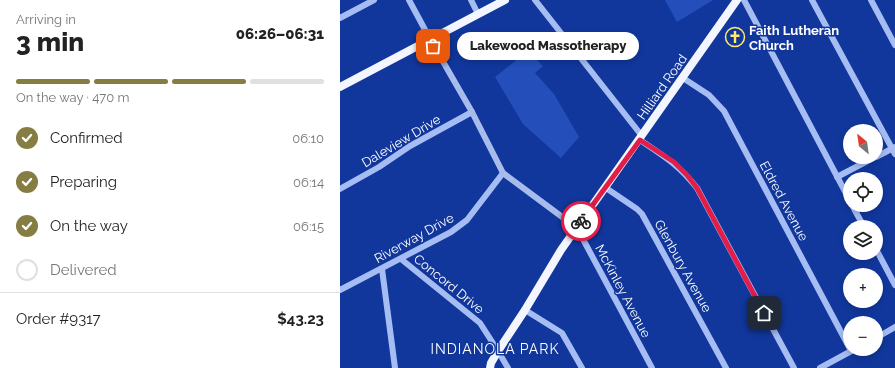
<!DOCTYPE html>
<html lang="en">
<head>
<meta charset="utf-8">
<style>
  :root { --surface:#fff; --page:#f6f6f6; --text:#222; --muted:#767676; --line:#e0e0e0; --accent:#857d42 }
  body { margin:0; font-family:Raleway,sans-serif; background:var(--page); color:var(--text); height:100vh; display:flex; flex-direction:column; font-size:15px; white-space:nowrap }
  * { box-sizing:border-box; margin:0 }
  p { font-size:13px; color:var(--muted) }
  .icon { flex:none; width:22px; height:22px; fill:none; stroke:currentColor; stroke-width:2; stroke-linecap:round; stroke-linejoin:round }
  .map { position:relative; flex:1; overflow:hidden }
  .side { display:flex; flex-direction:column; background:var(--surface); width:340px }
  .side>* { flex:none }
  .needle { width:26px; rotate:331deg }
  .controls { position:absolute; left:503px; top:124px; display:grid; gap:8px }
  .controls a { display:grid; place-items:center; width:40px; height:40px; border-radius:50%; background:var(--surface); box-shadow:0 2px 6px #0003; font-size:20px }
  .pin { position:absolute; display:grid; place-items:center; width:34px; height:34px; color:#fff; margin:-17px; border-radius:8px; box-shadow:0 2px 6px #0006 }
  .courier { position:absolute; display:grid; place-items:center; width:40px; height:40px; margin:-20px; border:3px solid #e11d48; border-radius:50%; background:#fff; color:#222; box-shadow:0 1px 5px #0007 }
  .bubble { position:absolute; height:28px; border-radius:14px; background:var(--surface); box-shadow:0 2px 6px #0003; font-size:13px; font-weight:800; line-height:28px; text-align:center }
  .summary em { font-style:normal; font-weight:800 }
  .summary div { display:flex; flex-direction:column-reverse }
  .summary { display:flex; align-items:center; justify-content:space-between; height:68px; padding:0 16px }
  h1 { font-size:26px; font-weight:800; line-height:30px }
  .bar { display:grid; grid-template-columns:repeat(4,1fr); gap:6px 4px; align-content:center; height:48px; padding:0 16px }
  .bar i { height:5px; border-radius:3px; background:var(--line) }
  .bar .on { background:var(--accent) }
  .bar p { grid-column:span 4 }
  .line { display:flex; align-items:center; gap:10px; padding:0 16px; border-top:1px solid var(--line) }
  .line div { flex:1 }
  ol { padding:0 16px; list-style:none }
  li { display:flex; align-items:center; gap:12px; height:44px }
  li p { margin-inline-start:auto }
  li .icon { padding:4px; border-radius:50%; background:var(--accent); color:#fff; stroke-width:4 }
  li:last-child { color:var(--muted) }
  li i { width:22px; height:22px; border:2px solid var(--line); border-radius:50% }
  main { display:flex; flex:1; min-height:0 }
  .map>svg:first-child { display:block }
  .green { fill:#244fbb }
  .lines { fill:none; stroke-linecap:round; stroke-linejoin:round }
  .minor { stroke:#a6bdf4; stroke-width:6 }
  .major { stroke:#f4f6ff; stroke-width:8 }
  .done { stroke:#acb9dc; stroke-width:4; stroke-dasharray:0 7.2 }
  .route { stroke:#e11d48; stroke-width:5 }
  .labels { text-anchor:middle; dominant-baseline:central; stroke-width:3; stroke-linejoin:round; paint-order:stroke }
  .poi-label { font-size:13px; font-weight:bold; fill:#fff; stroke:#11379c; text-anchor:start }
  .street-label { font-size:13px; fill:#fff; stroke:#11379c }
  .neighbourhood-label { font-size:14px; letter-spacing:1px; fill:#fff; stroke:#11379c }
</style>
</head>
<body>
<main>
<section class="side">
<div class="summary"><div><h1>3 min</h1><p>Arriving in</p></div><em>06:26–06:31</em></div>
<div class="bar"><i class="on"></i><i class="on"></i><i class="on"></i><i></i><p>On the way · 470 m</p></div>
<ol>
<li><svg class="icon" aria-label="check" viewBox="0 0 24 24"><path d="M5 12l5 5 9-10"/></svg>Confirmed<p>06:10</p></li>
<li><svg class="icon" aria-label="check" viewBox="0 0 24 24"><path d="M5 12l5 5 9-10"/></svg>Preparing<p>06:14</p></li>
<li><svg class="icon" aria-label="check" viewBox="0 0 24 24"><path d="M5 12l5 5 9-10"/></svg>On the way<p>06:15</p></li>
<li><i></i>Delivered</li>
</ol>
<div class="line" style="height:52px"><div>Order #9317</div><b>$43.23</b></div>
</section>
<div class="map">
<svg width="555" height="368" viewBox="0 0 555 368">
  <rect width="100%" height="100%" fill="#11379c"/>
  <g class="green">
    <polygon points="325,0 373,0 337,22"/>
    <polygon points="188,51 203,66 195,73 214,94 239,137 221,158 183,124 155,77"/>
  </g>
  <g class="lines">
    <g class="minor">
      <polyline points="69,0 90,39 132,112 163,173 237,228 312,368"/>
      <polyline points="131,0 138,14"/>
      <polyline points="195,0 302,136"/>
      <polyline points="404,0 510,201"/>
      <polyline points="472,0 555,154"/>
      <polyline points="531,0 555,45"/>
      <polyline points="0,18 34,0"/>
      <polyline points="343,78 369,95 384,111 510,349"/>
      <path d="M300 140C324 156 339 165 357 188L454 368"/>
      <polyline points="536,157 555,147"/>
      <polyline points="497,177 535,157"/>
      <polyline points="266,188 297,209 302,214 386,368"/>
      <polyline points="0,189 39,167 70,146 132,112"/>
      <polyline points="512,205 524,227"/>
      <polyline points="536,249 555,285"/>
      <polyline points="61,259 140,323 158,351 168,368"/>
      <polyline points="42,269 55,368"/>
      <polyline points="0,290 111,232 127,220 163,173"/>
      <polyline points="185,310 222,333 242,368"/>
      <polyline points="536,338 555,327"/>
      <polyline points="480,368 515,349"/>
    </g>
    <g class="major">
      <polyline points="0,87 165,0"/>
      <polyline points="150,368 151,363 158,351 185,310 221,250 397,0"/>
    </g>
  </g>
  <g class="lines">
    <polyline class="done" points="93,46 132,112 163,173 236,228 241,221"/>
    <polyline class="route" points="241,221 300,140 334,162 347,175 357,188 424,313"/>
  </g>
  <defs>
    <symbol id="church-ring" viewBox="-11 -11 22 22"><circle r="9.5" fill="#11379c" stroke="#ffec6a" stroke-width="1.5"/><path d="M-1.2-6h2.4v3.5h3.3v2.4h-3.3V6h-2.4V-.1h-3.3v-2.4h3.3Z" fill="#ffec6a"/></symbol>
  </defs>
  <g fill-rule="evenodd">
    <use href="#church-ring" x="384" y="26" width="22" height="22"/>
  </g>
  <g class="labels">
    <g class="poi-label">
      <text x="409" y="30">Faith Lutheran<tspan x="409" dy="15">Church</tspan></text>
    </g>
    <g class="street-label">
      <text transform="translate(322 87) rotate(-55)">Hilliard Road</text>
      <text transform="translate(61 141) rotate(-31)">Daleview Drive</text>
      <text transform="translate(444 201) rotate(62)">Eldred Avenue</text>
      <text transform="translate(74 238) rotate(-29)">Riverway Drive</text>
      <text transform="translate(343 266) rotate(61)">Glenbury Avenue</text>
      <text transform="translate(109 284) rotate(39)">Concord Drive</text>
      <text transform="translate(283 291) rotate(62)">McKinley Avenue</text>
    </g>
    <g class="neighbourhood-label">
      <text x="155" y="349">INDIANOLA PARK</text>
    </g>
  </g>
</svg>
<div class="controls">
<a><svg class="needle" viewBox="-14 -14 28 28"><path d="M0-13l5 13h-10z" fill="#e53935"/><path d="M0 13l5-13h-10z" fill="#767676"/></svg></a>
<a><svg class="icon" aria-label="locate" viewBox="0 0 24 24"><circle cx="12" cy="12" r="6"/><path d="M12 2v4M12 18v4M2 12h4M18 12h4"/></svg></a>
<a><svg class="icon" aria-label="layers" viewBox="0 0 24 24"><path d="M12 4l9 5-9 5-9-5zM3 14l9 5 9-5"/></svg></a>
<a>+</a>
<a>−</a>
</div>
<div class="pin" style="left:93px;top:46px;background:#ea580c"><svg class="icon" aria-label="bag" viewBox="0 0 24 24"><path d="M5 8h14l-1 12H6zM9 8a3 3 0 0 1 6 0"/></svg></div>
<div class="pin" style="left:424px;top:313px;background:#1f2937"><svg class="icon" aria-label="home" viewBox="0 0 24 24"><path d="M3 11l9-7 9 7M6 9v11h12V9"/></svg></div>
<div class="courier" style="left:241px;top:221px"><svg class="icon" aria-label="bike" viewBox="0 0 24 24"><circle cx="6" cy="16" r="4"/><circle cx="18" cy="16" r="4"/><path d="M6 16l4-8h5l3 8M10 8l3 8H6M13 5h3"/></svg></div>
<div class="bubble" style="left:117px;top:32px;width:182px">Lakewood Massotherapy</div>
</div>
</main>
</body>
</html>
